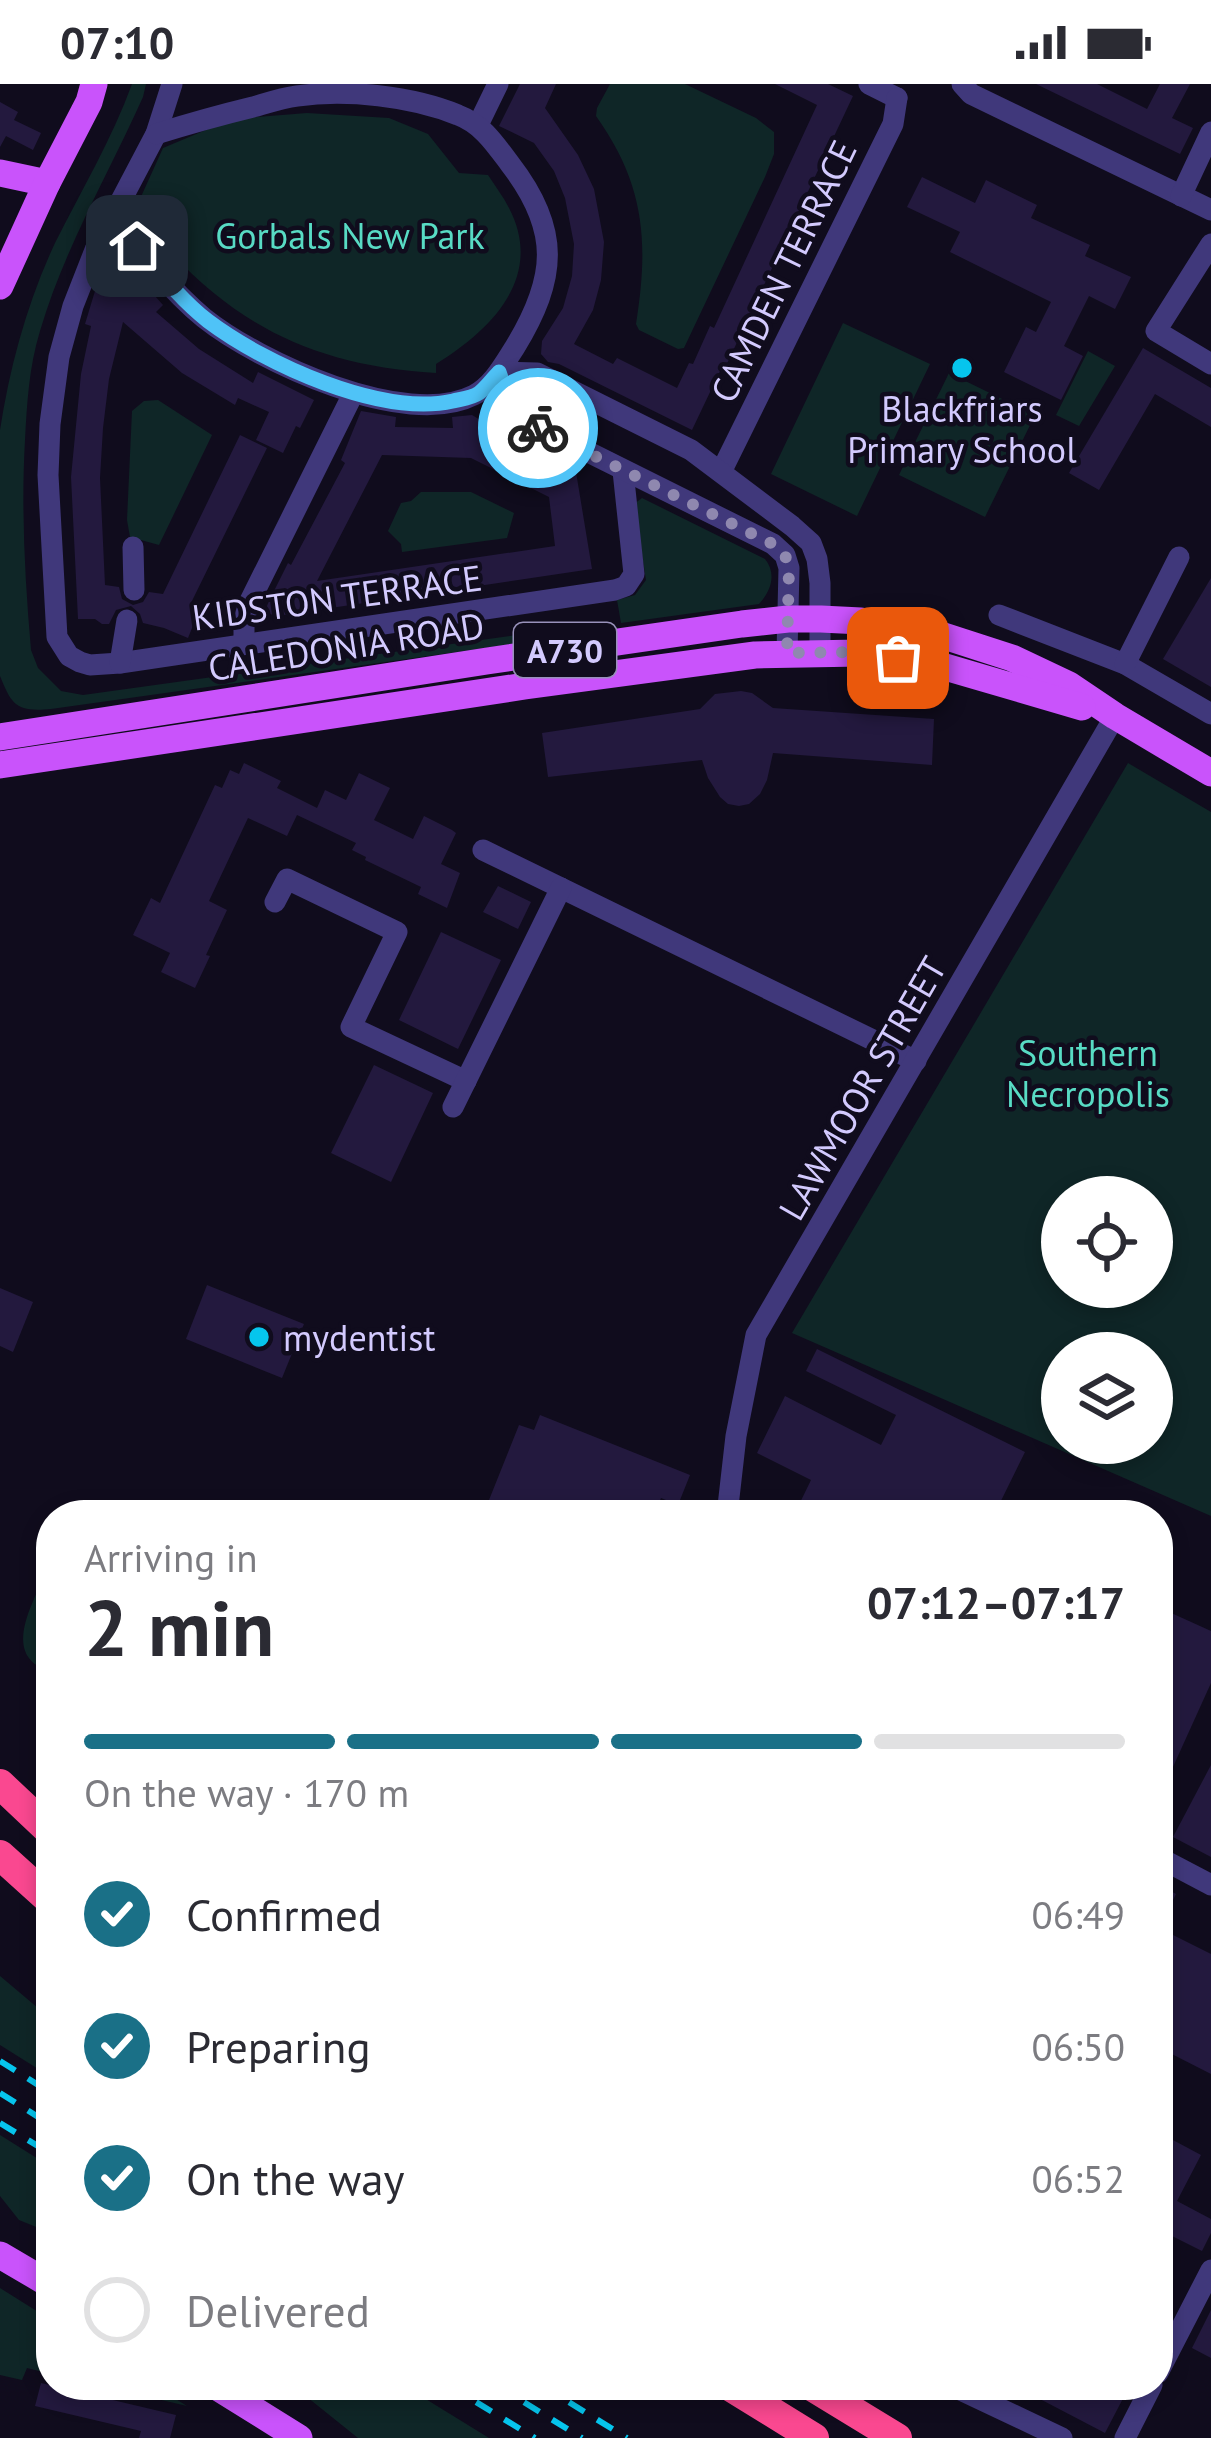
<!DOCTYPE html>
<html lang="en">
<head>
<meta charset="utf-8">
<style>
  :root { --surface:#fff; --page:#f2f2f3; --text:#2b2b33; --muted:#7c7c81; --line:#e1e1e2; --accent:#1a7087 }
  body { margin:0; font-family:"PT Sans",sans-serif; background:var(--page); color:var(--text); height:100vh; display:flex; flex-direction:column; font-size:45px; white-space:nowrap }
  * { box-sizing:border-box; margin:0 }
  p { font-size:39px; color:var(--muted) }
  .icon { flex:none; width:66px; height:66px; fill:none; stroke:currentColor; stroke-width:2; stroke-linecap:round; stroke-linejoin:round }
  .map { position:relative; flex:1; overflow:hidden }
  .panel { position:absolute; left:36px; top:1416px; width:1137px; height:900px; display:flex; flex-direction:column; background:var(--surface); border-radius:48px; box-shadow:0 6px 18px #0003 }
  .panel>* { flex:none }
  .controls { position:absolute; left:1041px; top:1092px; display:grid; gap:24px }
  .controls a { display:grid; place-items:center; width:132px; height:132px; border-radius:50%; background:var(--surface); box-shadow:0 6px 18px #0003; font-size:60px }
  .pin { position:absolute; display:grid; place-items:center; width:102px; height:102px; color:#fff; margin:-51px; border-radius:24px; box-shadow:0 6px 18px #0006 }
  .courier { position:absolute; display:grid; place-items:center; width:120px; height:120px; margin:-60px; border:9px solid #4fc3f7; border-radius:50%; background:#fff; color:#222; box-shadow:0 3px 15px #0007 }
  .headline em { font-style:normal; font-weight:700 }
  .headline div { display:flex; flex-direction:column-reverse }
  .headline { display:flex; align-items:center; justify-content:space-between; height:204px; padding:0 48px }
  h1 { font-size:78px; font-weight:700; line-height:90px }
  .bar { display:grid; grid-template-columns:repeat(4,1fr); gap:18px 12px; align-content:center; height:144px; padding:0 48px }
  .bar i { height:15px; border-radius:9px; background:var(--line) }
  .bar .current { background:var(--accent) }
  .bar p { grid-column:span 4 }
  ol { padding:0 48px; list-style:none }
  li { display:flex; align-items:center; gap:36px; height:132px }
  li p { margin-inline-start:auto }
  li .icon { padding:12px; border-radius:50%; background:var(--accent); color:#fff; stroke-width:4 }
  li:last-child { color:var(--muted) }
  li i { width:66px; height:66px; border:6px solid var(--line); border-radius:50% }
  .status { display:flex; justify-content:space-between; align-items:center; height:84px; padding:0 60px; background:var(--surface); direction:ltr }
  .status svg { height:33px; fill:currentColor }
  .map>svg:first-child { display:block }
  .green { fill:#0f2627; fill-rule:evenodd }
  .building { fill:#23193e; fill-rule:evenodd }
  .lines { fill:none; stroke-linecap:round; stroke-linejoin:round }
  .minor { stroke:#40387b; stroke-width:21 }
  .major { stroke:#c953fb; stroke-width:27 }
  .highway { stroke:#fa4890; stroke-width:30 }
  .rail { stroke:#06c5ed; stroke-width:6; stroke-dasharray:18 15; stroke-linecap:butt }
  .done { stroke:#8f88af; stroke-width:12; stroke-dasharray:0 21.6 }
  .route { stroke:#4fc3f7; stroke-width:15 }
  .poi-dot { fill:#06c5ed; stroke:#100c1d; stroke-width:4.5 }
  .labels { text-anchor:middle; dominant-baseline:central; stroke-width:9; stroke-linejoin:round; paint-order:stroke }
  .shield { fill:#100c1d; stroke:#9891ba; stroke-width:3 }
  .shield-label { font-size:33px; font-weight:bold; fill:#d3cafe }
  .park-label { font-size:36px; fill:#58dbc4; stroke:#100c1d }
  .street-label { font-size:36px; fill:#d3cafe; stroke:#100c1d }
  .poi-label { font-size:36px; fill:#d3cafe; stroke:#100c1d }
</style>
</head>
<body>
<div class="status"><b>07:10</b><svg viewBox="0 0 49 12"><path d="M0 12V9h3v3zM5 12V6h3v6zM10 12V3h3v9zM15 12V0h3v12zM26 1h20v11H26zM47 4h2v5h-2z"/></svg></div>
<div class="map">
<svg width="1211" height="2354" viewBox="0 0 1211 2354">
  <rect width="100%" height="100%" fill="#100c1d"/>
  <g class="green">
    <path d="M132 0H146L143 13C108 91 64 165 40 247 29 283 27 319 25 356 21 427 25 496 31 566L38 584 61 607 83 611 604 539 606 547 51 625C17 628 12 622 0 592V346C10 282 27 219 55 159 81 107 112 55 132 0Z"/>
    <path d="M610 0H685L756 34 774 48V70L765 93 684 264 678 265 639 246 636 240C649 158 645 101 596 32L597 24Z"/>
    <path d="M307 29 389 34 428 50 459 89 488 91C495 102 503 112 509 124 545 193 491 246 436 280V289C301 281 217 232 135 126L163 64 232 35Z"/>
    <polygon points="843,239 930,280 857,432 771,390"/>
    <polygon points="1088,267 1115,282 1079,342 1056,331"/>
    <polygon points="949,289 1035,331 985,433 899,391"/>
    <polygon points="158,316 212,351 159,461 130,453 127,436 132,327 144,317"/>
    <polygon points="421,408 471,408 514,429 507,454 402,468 401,460 388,447 401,419 411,417"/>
    <path d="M642 414 765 475C777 490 771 507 759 520L621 539 617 516 635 511 646 496 634 420Z"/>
    <path d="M1128 679 1211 728V1432L792 1249ZM1062 1113H1152V1203H1062ZM1062 1269H1152V1359H1062Z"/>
    <path d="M49 1482 51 1549 38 1582C4 1561 38 1510 49 1482Z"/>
    <polygon points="0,1892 51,1935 51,1993 0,1961"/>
    <polygon points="0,2051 51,2083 51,2149 19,2136 0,2112"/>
    <polygon points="0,2204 51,2236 51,2290 27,2284 22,2296 0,2291"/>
    <polygon points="98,2301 153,2301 187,2322"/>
    <polygon points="292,2301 403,2301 489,2354 358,2354"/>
  </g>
  <g class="building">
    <polygon points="520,0 556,0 545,24 578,71 594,105 604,158 601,196 593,226 574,260 613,280 617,274 677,304 689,279 693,280 710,242 714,244 817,21 775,0 828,0 853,12 724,286 721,285 692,346 559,280 548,278 541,270 542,257 563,224 572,192 574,160 565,114 554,87 534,59 499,42"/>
    <polygon points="1036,0 1097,0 1147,25 1160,0 1190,0 1172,34 1193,44 1180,70"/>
    <polygon points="0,18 18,28 14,36 41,49 33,66 6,52 0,63"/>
    <polygon points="922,93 975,119 986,96 1037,121 1031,134 1090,161 1085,172 1131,193 1115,225 1089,212 1064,262 1083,272 1061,316 1004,288 1026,243 1036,248 1051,218 950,168 960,148 907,123"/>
    <polygon points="116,168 163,221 156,228 199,265 253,299 258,288 314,316 300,344 296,342 283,369 256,356 269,328 238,314 235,321 182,289 123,238 109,295 103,344 100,394 105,501 119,503 122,515 133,521 143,518 149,508 163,510 240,351 267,364 190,521 200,524 188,554 164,544 143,539 140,530 131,522 116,526 109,540 102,540 95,535 78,535 71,393 81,290 91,242 85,240 95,207"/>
    <polygon points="1143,264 1211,304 1211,343 1155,310 1099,406 1069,389"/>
    <path d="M361 327 396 333 395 343 453 344 452 333 472 331 487 340 484 347 554 382 556 378 576 388 592 485 277 532 270 530 267 522 269 517 288 479 291 481 345 379 341 376ZM382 371 471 374 549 413 555 462 317 497Z"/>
    <polygon points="1211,494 1211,603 1163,575"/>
    <polygon points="741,607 752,609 773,624 934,635 932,681 773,669 767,696 760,710 749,720 739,722 728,720 720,713 708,694 702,676 548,693 542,649 700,625 715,610"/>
    <polygon points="244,679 281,697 277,704 317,724 325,706 346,716 359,689 390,704 374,736 413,755 424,732 452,746 456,749 441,780 460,789 447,824 418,810 421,803 365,776 366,773 352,766 356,759 297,731 287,752 248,734 209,817 227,826 206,871 210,872 195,904 161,888 170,869 133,851 151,814 160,819 215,701 222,704 230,686 239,690"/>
    <polygon points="498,802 531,818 518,845 483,828"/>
    <polygon points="441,848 501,876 458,965 399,936"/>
    <polygon points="374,981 433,1009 391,1098 331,1069"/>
    <polygon points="207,1201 304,1240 282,1294 186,1255"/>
    <polygon points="0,1204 33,1218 13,1268 0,1262"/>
    <polygon points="817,1265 1025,1368 994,1431 794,1431 811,1396 757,1369 785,1312 881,1361 896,1331 806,1287"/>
    <polygon points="540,1331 690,1391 678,1421 661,1414 654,1431 483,1431 519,1341 534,1346"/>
    <polygon points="1158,1523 1211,1547 1211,1599 1158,1716"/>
    <polygon points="1211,1681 1211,1773 1173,1753"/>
    <polygon points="1158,1800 1176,1810 1159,1844 1211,1870 1211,1990 1158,1963"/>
    <polygon points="1158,2048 1201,2071 1177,2117 1211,2135 1211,2149 1202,2167 1158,2145"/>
    <polygon points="1211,2226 1211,2274 1192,2264"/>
    <polygon points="41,2299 176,2331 170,2354 139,2354 141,2347 35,2322"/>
    <polygon points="1013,2301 1130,2301 1105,2349"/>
  </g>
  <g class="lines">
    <g class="minor">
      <polyline points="172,0 156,50 95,166 73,222 59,273 50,340 48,391 57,553 69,572 80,578 90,581 120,579 615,506 626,502 634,490 623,387"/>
      <polyline points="869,0 897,14"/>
      <polyline points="962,0 971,10 1211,126"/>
      <polyline points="478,41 498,0"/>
      <polyline points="1181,112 1211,48"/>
      <path d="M114 132C141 168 169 205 204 234 259 278 406 346 474 311 493 301 504 280 515 263 557 194 561 146 510 80 495 60 482 40 458 31 412 12 346 5 297 12 282 14 267 19 253 23 220 31 188 40 156 50"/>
      <polyline points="1211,160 1156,247 1211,280"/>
      <polyline points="721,388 893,40 897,14"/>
      <polyline points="133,463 134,506"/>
      <polyline points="999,531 1125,580 1211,630"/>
      <polyline points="244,560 244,536 249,519 353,310"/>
      <polyline points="787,569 789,484 785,471 773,460 522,335 513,328 499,288 537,289 691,366 792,442 811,459 817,475 820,499 820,567"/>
      <polyline points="120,579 127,536"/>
      <polyline points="1125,580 1179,473"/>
      <polyline points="483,766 916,977"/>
      <polyline points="275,818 287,795 397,848 351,943 466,997"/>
      <polyline points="453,1023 561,804"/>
      <polyline points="727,1431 736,1352 756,1251 1115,632"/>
      <polyline points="1158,1773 1211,1801"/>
      <polyline points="1158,2289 1211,2186"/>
      <polyline points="950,2301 1062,2354"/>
      <polyline points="1125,2354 1152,2301"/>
    </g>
    <g class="major">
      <polyline points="0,89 47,99"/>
      <polyline points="0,202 47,99 89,18 94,0"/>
      <polyline points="0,653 487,577 742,540 788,535 821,535 861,537 941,551 1012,574 1069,601 1115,632 1211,689"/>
      <polyline points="0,681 525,602 755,571 861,569 935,580 1082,623"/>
      <polyline points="0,2171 51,2201"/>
      <polyline points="214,2301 299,2354"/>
    </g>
    <g class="highway">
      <polyline points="0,1700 51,1748"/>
      <polyline points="0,1771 51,1817"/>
      <polyline points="728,2301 814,2354"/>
      <polyline points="810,2301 897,2354"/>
    </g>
    <g class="rail">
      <polyline points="0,1977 51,2009"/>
      <polyline points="0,2009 51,2041"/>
      <polyline points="0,2039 51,2070"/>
      <polyline points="448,2301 535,2354"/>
      <polyline points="496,2301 582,2354"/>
      <polyline points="541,2301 627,2354"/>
    </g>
  </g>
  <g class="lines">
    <polyline class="done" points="538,344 773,460 785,471 789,484 787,569 861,568 898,574"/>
    <path class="route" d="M137 162C159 188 181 216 208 237 265 280 381 333 453 317 461 315 472 314 479 309 486 304 493 294 499 288L513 328 538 344"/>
  </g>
  <g class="poi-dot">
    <circle cx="962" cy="284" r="12"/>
    <circle cx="259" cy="1253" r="12"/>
  </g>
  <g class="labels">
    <rect class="shield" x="514" y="539" width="102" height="54" rx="9"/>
    <g class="shield-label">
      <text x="565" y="566">A730</text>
    </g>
    <g class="park-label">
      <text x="350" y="151">Gorbals New Park</text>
      <text x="1088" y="968">Southern<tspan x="1088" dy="41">Necropolis</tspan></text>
    </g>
    <g class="street-label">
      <text transform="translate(783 187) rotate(-64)">CAMDEN TERRACE</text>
      <text transform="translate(337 513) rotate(-8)">KIDSTON TERRACE</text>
      <text transform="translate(346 562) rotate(-9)">CALEDONIA ROAD</text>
      <text transform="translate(862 1004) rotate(-60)">LAWMOOR STREET</text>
    </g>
    <g class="poi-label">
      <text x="962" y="324">Blackfriars<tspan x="962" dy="41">Primary School</tspan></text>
      <text x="283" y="1253" text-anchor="start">mydentist</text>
    </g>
  </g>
</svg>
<div class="controls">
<a><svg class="icon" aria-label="locate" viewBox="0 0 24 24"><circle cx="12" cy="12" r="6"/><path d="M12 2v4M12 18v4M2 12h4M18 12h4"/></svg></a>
<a><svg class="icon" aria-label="layers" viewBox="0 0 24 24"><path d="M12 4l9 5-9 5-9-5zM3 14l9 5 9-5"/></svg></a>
</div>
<div class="pin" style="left:898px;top:574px;background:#ea580c"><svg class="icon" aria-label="bag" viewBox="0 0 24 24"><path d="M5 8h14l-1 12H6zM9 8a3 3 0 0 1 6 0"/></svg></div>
<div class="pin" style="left:137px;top:162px;background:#1f2937"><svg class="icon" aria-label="home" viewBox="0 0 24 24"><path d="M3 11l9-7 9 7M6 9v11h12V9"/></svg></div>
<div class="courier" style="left:538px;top:344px"><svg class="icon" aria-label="bike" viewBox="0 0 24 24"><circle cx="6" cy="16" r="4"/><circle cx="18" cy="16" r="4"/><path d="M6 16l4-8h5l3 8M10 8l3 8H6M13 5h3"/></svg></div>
<section class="panel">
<div class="headline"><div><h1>2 min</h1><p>Arriving in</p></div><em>07:12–07:17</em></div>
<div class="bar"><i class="current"></i><i class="current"></i><i class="current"></i><i></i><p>On the way · 170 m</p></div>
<ol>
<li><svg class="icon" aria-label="check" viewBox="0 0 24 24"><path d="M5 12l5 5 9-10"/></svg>Confirmed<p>06:49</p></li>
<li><svg class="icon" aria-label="check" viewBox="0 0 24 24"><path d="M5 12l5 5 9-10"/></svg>Preparing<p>06:50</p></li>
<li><svg class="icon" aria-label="check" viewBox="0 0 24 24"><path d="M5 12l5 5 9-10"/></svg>On the way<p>06:52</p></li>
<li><i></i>Delivered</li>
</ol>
</section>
</div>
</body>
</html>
